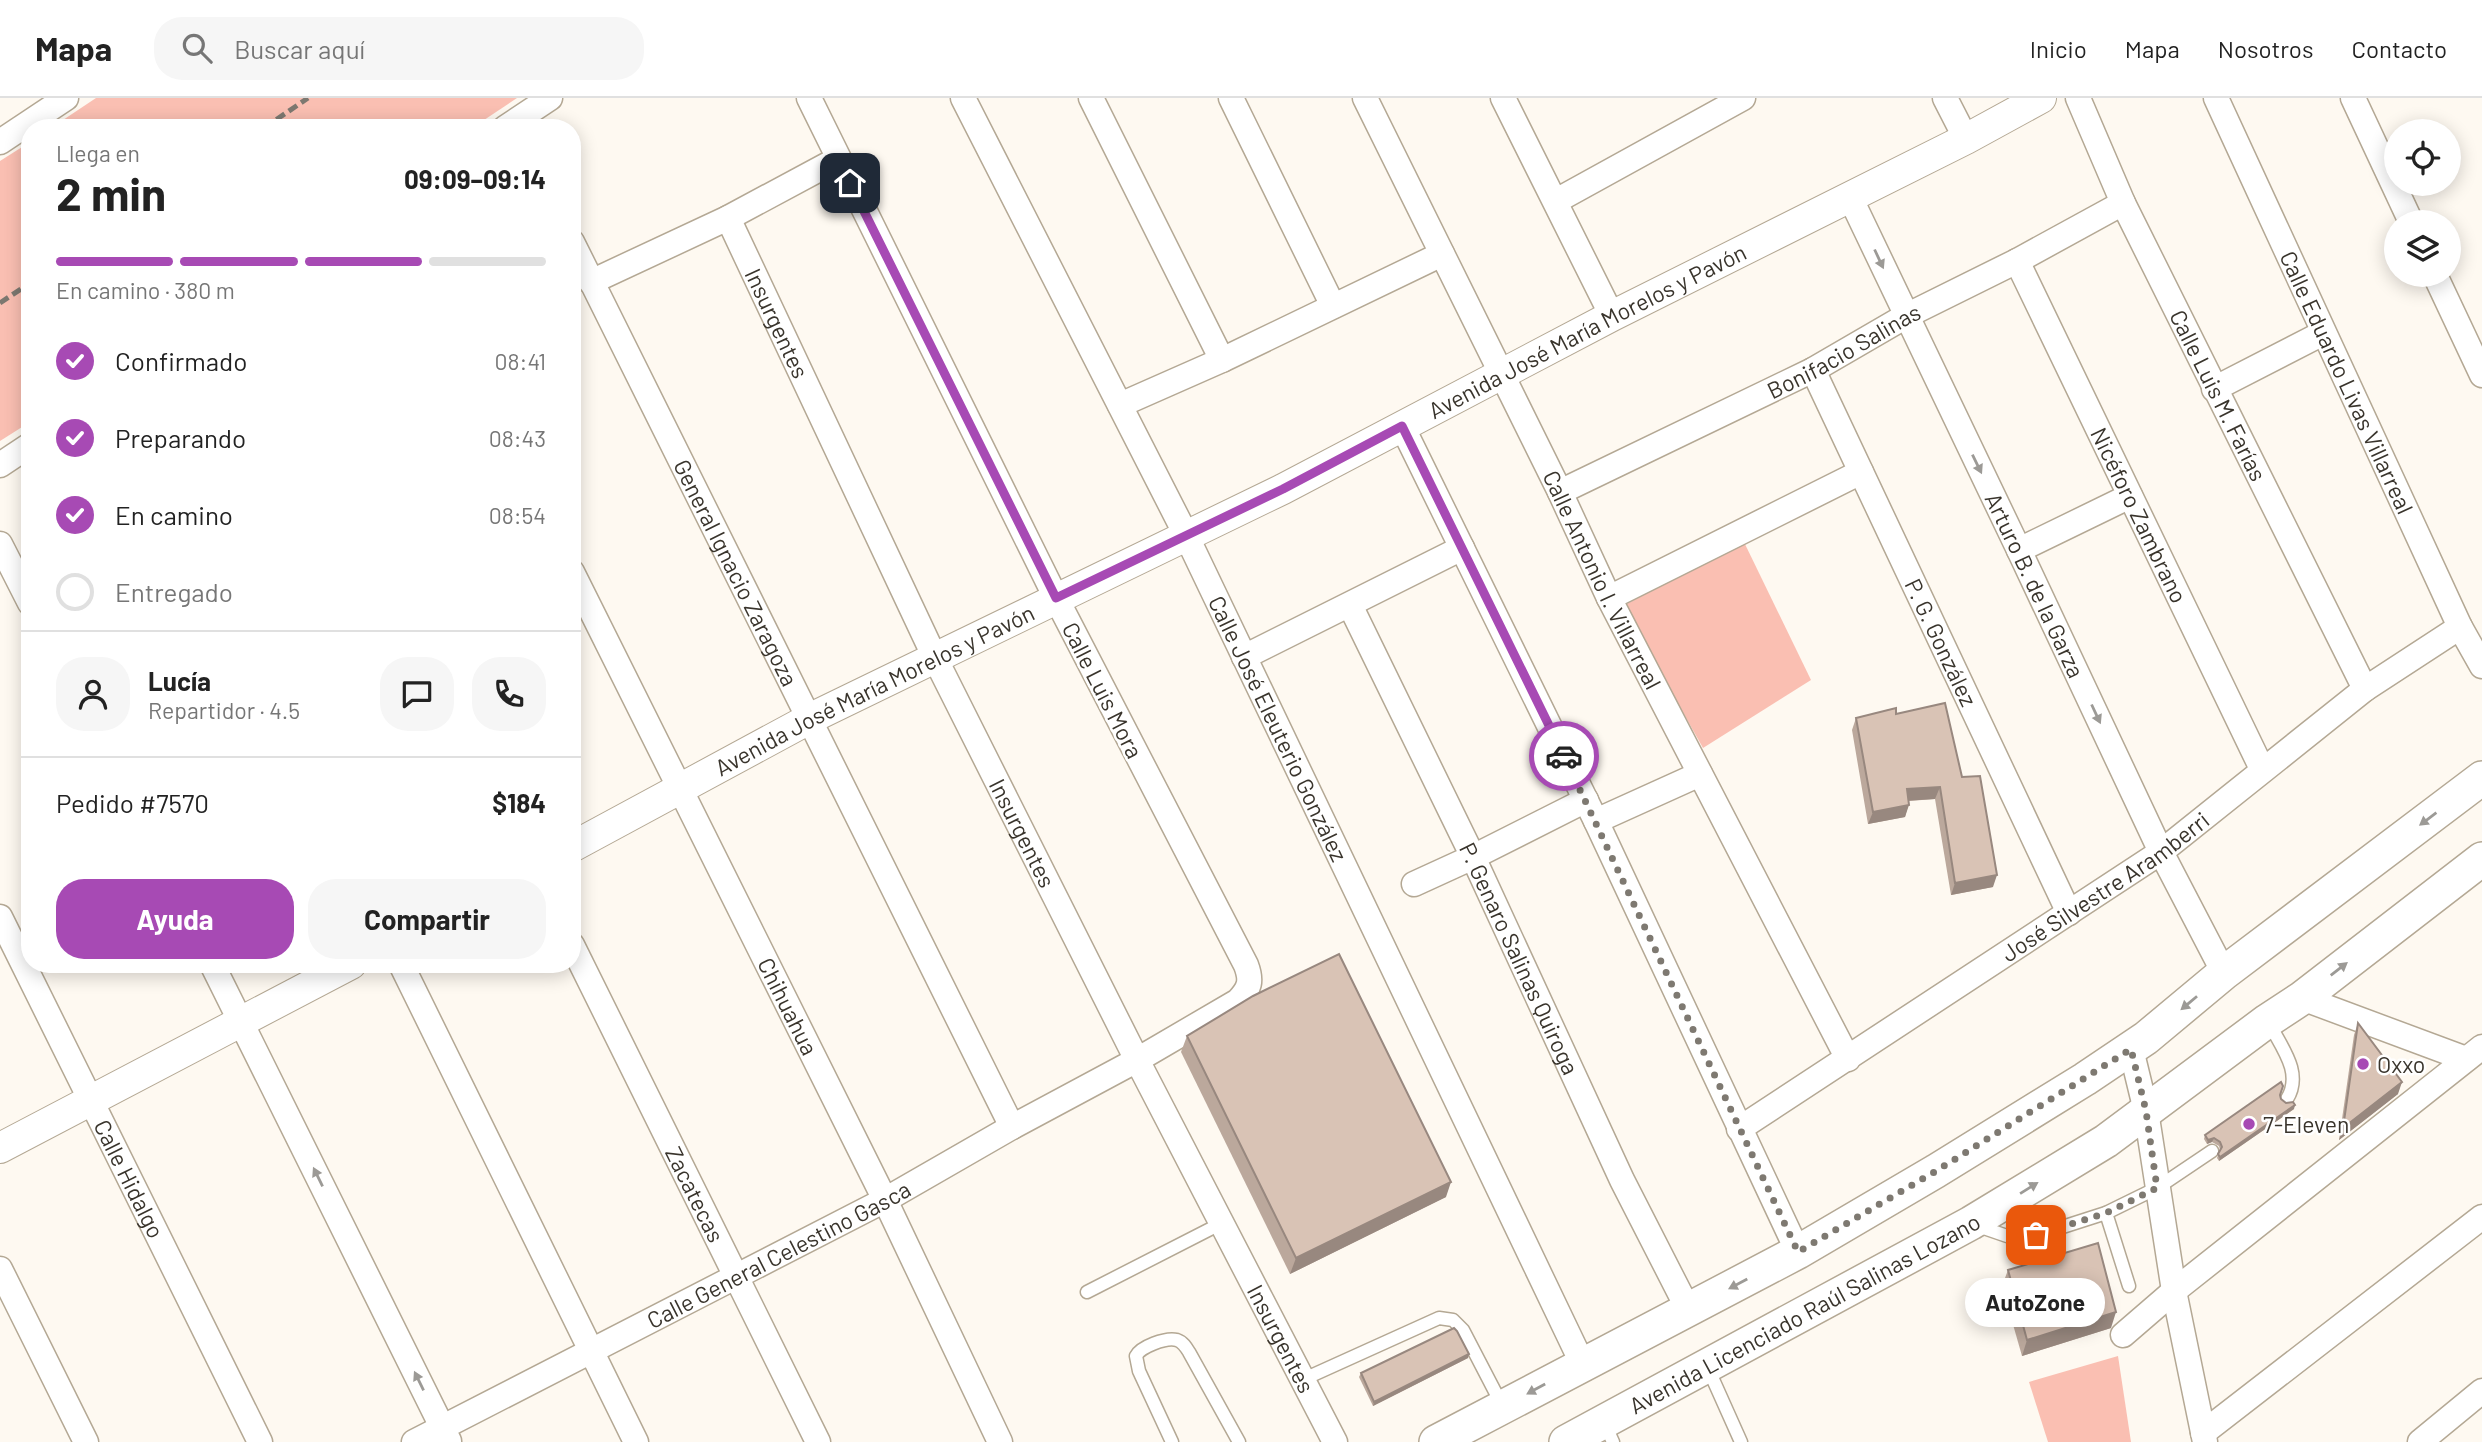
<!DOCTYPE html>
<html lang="es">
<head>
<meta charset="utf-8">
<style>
  :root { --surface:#fff; --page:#f6f6f6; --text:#222; --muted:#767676; --line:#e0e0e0; --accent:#a74ab4 }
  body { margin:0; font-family:Barlow,sans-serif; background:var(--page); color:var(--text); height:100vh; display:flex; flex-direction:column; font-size:26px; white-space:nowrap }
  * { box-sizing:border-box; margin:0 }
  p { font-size:23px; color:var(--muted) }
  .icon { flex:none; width:38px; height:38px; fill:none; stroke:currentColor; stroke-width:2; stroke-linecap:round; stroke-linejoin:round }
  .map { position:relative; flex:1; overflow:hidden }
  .side { position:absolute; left:21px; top:21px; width:560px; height:854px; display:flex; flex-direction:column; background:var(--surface); border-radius:28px; box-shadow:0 4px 18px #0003 }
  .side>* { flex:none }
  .fabs { position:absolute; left:2384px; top:21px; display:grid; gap:14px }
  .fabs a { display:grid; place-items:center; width:77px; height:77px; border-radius:50%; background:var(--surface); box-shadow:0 4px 18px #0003; font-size:35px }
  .pin { position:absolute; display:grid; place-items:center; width:60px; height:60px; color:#fff; margin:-30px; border-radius:14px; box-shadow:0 4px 10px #0006 }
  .courier { position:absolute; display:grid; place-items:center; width:70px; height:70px; margin:-35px; border:5px solid #a74ab4; border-radius:50%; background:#fff; color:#222; box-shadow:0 2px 9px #0007 }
  .bubble { position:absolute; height:49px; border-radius:24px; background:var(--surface); box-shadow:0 4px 18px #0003; font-size:23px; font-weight:700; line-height:49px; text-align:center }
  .overview em { font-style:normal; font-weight:700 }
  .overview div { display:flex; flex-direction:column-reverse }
  .overview { display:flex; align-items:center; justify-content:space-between; height:119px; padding:0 35px }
  h1 { font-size:46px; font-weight:700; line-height:52px }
  .bar { display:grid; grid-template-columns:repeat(4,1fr); gap:10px 7px; align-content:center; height:84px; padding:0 35px }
  .bar i { height:9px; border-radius:5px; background:var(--line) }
  .bar .current { background:var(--accent) }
  .bar p { grid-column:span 4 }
  .line { display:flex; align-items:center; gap:18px; padding:0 35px; border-top:2px solid var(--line) }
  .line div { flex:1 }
  .round { display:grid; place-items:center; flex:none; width:74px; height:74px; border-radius:28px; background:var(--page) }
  ol { padding:0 35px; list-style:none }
  li { display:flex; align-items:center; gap:21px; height:77px }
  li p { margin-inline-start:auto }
  li .icon { padding:7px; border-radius:50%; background:var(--accent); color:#fff; stroke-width:4 }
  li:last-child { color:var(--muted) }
  li i { width:38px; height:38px; border:4px solid var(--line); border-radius:50% }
  .cta { display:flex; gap:14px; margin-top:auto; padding:14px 35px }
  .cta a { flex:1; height:80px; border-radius:28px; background:var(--accent); color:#fff; font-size:28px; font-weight:700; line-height:80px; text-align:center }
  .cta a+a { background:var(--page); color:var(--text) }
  header { display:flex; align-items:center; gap:42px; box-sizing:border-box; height:98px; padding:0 35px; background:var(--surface); border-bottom:2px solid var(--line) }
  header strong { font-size:33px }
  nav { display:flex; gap:38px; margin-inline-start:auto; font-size:24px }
  .search { width:490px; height:63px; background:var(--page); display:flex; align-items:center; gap:18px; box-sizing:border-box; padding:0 24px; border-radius:28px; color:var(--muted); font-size:26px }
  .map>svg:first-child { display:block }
  .green { fill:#fabfb2 }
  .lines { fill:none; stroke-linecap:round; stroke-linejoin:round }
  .service-casing { stroke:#b4a894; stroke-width:15 }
  .minor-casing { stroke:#b4a894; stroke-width:27 }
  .tertiary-casing { stroke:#b4a894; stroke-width:32 }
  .secondary-casing { stroke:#b4a894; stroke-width:36 }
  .service { stroke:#fff; stroke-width:12 }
  .minor { stroke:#fff; stroke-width:24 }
  .tertiary { stroke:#fff; stroke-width:30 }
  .secondary { stroke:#fff; stroke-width:33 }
  .rail { stroke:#7d7870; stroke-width:5; stroke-dasharray:10 5; stroke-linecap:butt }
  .wall { fill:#bba89c }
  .shaded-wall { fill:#98887f }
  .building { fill:#d9c3b5; stroke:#98887f; stroke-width:2 }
  .oneway { fill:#9c9a96 }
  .done { stroke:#7e7971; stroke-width:7; stroke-dasharray:0 12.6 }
  .route { stroke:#a74ab4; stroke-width:9 }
  .poi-dot { fill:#a74ab4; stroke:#fff; stroke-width:2.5 }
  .labels { text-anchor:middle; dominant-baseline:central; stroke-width:5; stroke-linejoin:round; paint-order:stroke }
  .street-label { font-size:23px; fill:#39342c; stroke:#fff }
  .poi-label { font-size:23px; fill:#39342c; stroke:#fff; text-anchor:start }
</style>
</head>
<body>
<header>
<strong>Mapa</strong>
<div class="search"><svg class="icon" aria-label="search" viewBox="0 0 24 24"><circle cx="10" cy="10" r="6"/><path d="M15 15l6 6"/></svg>Buscar aquí</div>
<nav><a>Inicio</a><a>Mapa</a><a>Nosotros</a><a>Contacto</a></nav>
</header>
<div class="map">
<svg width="2482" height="1344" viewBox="0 0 2482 1344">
  <rect width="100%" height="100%" fill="#fef9f1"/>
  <g class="green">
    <polygon points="96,0 517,0 472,30 51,30"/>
    <polygon points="30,44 30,324 0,343 0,63"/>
    <polygon points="1743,442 1811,582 1703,650 1623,508"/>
    <polygon points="2118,1258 2131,1344 2048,1344 2029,1284"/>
  </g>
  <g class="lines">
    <defs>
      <g id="service">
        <path d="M2269 925C2282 950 2303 975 2287 1001"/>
        <polyline points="2106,1115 2129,1188"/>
        <polyline points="1975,1127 2007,1138 2021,1139 2050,1133 2106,1115 2157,1090 2212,1053"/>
        <polyline points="1087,1194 1222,1125"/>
        <polyline points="1707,1268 1741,1344"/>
        <polyline points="1304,1281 1439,1220 1453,1222 1463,1232 1503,1309"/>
        <polyline points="1604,1324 1613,1344"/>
        <path d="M1172 1344 1139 1273 1136 1258C1140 1249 1166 1239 1177 1242 1183 1244 1186 1249 1189 1254L1239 1344"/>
      </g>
      <g id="minor">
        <path id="s1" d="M963 0 1186 437 1583 1267"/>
        <polyline points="1091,0 1222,262"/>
        <polyline points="1231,0 1333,208"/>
        <path id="s2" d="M1365 0 1560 394 1609 500 1848 961"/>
        <polyline points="1503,0 1612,218"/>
        <polyline points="1945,0 1966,41"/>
        <path id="s3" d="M2078 0 2123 105 2365 591"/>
        <path id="s4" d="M2216 0 2460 529 2482 568"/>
        <polyline points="2353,0 2411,124"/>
        <polyline points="505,30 550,0"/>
        <polyline points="0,44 66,0"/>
        <path id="s5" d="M1850 99 2019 452 2161 754 2224 875"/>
        <polyline points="1556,103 1743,0"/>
        <path id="s6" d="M728 120 935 560 1137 962 1335 1344"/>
        <path id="s7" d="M572 144 1012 1029"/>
        <path id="s8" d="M2017 163 2262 671"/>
        <polyline points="2435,177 2482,277"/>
        <polyline points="591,184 728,120 838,61"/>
        <path id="s9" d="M1813 272 2069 815"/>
        <polyline points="2214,291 2323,235"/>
        <polyline points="1120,307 1222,262 1442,156"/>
        <polyline points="1402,328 1596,723 1798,1154"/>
        <polyline points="0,367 30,347"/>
        <path id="s10" d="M1560 394 1813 272 1906 218 2017 163 2123 105"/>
        <polyline points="0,446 30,505"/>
        <polyline points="2019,452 2130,398"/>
        <path id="s11" d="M572 474 885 1102 1000 1344"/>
        <polyline points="1609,500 1861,374"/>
        <path id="s12" d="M1350 507 1473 759 1622 1082 1689 1213"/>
        <polyline points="1244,559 1462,450"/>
        <polyline points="1596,723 1700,676"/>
        <polyline points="1414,786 1473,759 1586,702"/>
        <path id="s13" d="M0 819 260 1344"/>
        <path id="s14" d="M572 847 818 1344"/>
        <polyline points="212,866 449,1343"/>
        <polyline points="401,866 636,1344"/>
        <polyline points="2302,900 2466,961"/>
        <polyline points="2131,951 2146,1013 2174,1193 2205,1344"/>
        <path id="s15" d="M1739 1031 2161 754 2365 591 2460 529"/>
        <polyline points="0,1171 86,1344"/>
        <polyline points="2123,1237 2174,1193 2482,949"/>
        <polyline points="2203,1335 2482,1119"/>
        <path id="s16" d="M414 1344 885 1102 1012 1029 1137 962 1238 903C1250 890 1252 883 1246 867L1056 500 809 0"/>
        <polyline points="2420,1344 2482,1293"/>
      </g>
      <g id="tertiary">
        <path id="s17" d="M572 749 809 621 1283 391 1612 218 1966 41 2041 0"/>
        <polyline points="0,1050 351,866"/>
      </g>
      <g id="secondary">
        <polyline points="1436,1344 1798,1154 1936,1073 2085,981 2146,940 2224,875 2482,680"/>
        <path id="s18" d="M1566 1344 1971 1125 2106 1043 2267 923 2302 900 2482 761"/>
      </g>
    </defs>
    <use href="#service" class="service-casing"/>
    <use href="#minor" class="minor-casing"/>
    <use href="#tertiary" class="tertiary-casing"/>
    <use href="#secondary" class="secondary-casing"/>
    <use href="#service" class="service"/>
    <use href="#minor" class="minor"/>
    <use href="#tertiary" class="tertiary"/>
    <use href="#secondary" class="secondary"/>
    <g class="rail">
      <polyline points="264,30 308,0"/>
      <polyline points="0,205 30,185"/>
    </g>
  </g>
  <g class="wall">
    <polygon points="1896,616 1962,679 1993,789 1951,797 1935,701 1909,703 1905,719 1868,726 1852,632 1856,620"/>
    <polygon points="2358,925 2398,996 2339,1042 2354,937"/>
    <polygon points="1187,938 1446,1099 1290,1176 1181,954"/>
    <polygon points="2280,997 2281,1001 2294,1011 2219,1063 2217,1060 2220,1052 2219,1048 2212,1044 2207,1046 2204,1041 2205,1037"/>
    <polygon points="2008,1172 2111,1230 2022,1258 2002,1188"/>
    <polygon points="1469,1256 1468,1260 1373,1308 1359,1279 1361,1275"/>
  </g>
  <g class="shaded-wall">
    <polygon points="1940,689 1935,701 1903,703 1907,691"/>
    <polygon points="1909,707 1905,719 1868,726 1873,714"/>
    <polygon points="1997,777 1993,789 1951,797 1955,785"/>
    <polygon points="2402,984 2398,996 2339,1042 2343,1030"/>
    <polygon points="2295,1007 2294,1011 2219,1063 2220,1059"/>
    <polygon points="2214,1040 2212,1044 2207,1046 2208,1042"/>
    <polygon points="1451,1084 1446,1099 1290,1176 1296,1160"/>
    <polygon points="2116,1214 2111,1230 2022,1258 2027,1242"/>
    <polygon points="1469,1256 1468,1260 1373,1308 1374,1304"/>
  </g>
  <g class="building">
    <polygon points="1945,605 1962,679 1980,678 1997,777 1955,785 1940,689 1907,691 1909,707 1873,714 1856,620 1896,610 1896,616"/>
    <polygon points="1339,856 1451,1084 1296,1160 1187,938 1253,898"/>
    <polygon points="2358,925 2402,984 2343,1030"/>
    <polygon points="2281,984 2283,988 2280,997 2281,1001 2286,1005 2293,1004 2295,1007 2220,1059 2218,1056 2222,1049 2220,1044 2214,1040 2208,1042 2205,1037"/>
    <polygon points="2098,1145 2116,1214 2027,1242 2008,1172"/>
    <polygon points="1454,1230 1457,1233 1469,1256 1374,1304 1361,1275"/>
  </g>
  <defs><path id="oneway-solid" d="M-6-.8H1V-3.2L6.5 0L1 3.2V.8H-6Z" transform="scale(1.75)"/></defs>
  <g class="oneway">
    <use href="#oneway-solid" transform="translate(1879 161) rotate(65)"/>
    <use href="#oneway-solid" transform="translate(1977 366) rotate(64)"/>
    <use href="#oneway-solid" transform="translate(2096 616) rotate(65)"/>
    <use href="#oneway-solid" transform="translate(2428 721) rotate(143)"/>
    <use href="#oneway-solid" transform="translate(2339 871) rotate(-38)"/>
    <use href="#oneway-solid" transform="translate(2189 905) rotate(140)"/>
    <use href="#oneway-solid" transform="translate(318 1079) rotate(-116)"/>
    <use href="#oneway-solid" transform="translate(2029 1090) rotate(-32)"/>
    <use href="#oneway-solid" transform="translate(1738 1186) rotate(152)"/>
    <use href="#oneway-solid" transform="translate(419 1283) rotate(-116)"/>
    <use href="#oneway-solid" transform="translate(1536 1291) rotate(151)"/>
  </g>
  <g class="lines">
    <polyline class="done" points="1564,658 1798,1154 1936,1073 2131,951 2146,1013 2157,1090 2106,1115 2036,1137"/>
    <polyline class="route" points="850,85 1056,500 1283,391 1402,328 1564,658"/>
  </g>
  <g class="poi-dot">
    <circle cx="2363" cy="966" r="7"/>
    <circle cx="2249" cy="1026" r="7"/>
  </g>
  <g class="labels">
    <g class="street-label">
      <text stroke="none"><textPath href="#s6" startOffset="116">Insurgentes</textPath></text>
      <text stroke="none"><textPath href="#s17" startOffset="1139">Avenida José María Morelos y Pavón</textPath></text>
      <text stroke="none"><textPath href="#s10" startOffset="317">Bonifacio Salinas</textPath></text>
      <text stroke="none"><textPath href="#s4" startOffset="313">Calle Eduardo Livas Villarreal</textPath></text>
      <text stroke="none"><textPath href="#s3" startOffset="329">Calle Luis M. Farías</textPath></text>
      <text stroke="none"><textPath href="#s8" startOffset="282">Nicéforo Zambrano</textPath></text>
      <text stroke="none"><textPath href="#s7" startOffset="369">General Ignacio Zaragoza</textPath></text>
      <text stroke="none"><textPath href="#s2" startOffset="537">Calle Antonio I. Villarreal</textPath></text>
      <text stroke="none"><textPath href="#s5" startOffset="430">Arturo B. de la Garza</textPath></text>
      <text stroke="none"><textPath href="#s9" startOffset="301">P. G. González</textPath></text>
      <text stroke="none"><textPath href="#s17" startOffset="341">Avenida José María Morelos y Pavón</textPath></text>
      <text transform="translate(1103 592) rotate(63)">Calle Luis Mora</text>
      <text stroke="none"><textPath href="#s1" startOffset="705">Calle José Eleuterio González</textPath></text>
      <text stroke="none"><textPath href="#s6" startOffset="682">Insurgentes</textPath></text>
      <text stroke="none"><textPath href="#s15" startOffset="439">José Silvestre Aramberri</textPath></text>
      <text stroke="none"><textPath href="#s12" startOffset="392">P. Genaro Salinas Quiroga</textPath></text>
      <text stroke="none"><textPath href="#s11" startOffset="485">Chihuahua</textPath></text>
      <text stroke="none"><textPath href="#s13" startOffset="292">Calle Hidalgo</textPath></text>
      <text stroke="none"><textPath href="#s14" startOffset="278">Zacatecas</textPath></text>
      <text stroke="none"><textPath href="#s16" startOffset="410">Calle General Celestino Gasca</textPath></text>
      <text stroke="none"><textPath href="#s18" startOffset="271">Avenida Licenciado Raúl Salinas Lozano</textPath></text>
      <text stroke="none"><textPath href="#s6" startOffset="1250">Insurgentes</textPath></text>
    </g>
    <g class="poi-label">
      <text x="2377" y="966">Oxxo</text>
      <text x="2263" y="1026">7-Eleven</text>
    </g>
  </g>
</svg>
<div class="fabs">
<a><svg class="icon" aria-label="locate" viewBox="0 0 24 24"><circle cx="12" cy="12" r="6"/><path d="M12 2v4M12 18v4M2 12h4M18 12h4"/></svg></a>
<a><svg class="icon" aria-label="layers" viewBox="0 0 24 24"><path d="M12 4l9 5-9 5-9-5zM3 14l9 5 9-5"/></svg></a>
</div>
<div class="pin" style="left:2036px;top:1137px;background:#ea580c"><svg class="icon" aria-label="bag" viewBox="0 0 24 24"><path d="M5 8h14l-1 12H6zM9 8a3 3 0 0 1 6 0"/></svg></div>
<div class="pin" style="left:850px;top:85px;background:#1f2937"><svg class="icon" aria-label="home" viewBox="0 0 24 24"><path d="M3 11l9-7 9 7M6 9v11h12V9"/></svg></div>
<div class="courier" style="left:1564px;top:658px"><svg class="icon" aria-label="car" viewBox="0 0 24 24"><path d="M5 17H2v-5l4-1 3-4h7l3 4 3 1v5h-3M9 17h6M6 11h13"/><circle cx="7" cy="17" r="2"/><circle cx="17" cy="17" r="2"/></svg></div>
<div class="bubble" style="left:1965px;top:1180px;width:140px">AutoZone</div>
<section class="side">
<div class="overview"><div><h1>2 min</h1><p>Llega en</p></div><em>09:09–09:14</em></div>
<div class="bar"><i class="current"></i><i class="current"></i><i class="current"></i><i></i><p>En camino · 380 m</p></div>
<ol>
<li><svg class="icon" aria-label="check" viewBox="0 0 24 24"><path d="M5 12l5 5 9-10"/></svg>Confirmado<p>08:41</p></li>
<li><svg class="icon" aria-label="check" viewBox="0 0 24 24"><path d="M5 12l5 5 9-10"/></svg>Preparando<p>08:43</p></li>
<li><svg class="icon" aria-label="check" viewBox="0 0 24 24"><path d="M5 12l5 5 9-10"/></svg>En camino<p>08:54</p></li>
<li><i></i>Entregado</li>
</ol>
<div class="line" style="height:126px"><a class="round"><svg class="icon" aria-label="person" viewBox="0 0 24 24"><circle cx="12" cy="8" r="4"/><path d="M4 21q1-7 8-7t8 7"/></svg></a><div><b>Lucía</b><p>Repartidor · 4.5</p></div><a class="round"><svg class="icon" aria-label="chat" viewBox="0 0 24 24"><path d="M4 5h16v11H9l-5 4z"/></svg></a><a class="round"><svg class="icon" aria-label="phone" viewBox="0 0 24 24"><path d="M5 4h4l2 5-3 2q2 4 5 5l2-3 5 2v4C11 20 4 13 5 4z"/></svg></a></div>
<div class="line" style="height:91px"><div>Pedido #7570</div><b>$184</b></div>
<div class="cta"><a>Ayuda</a><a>Compartir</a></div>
</section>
</div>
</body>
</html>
